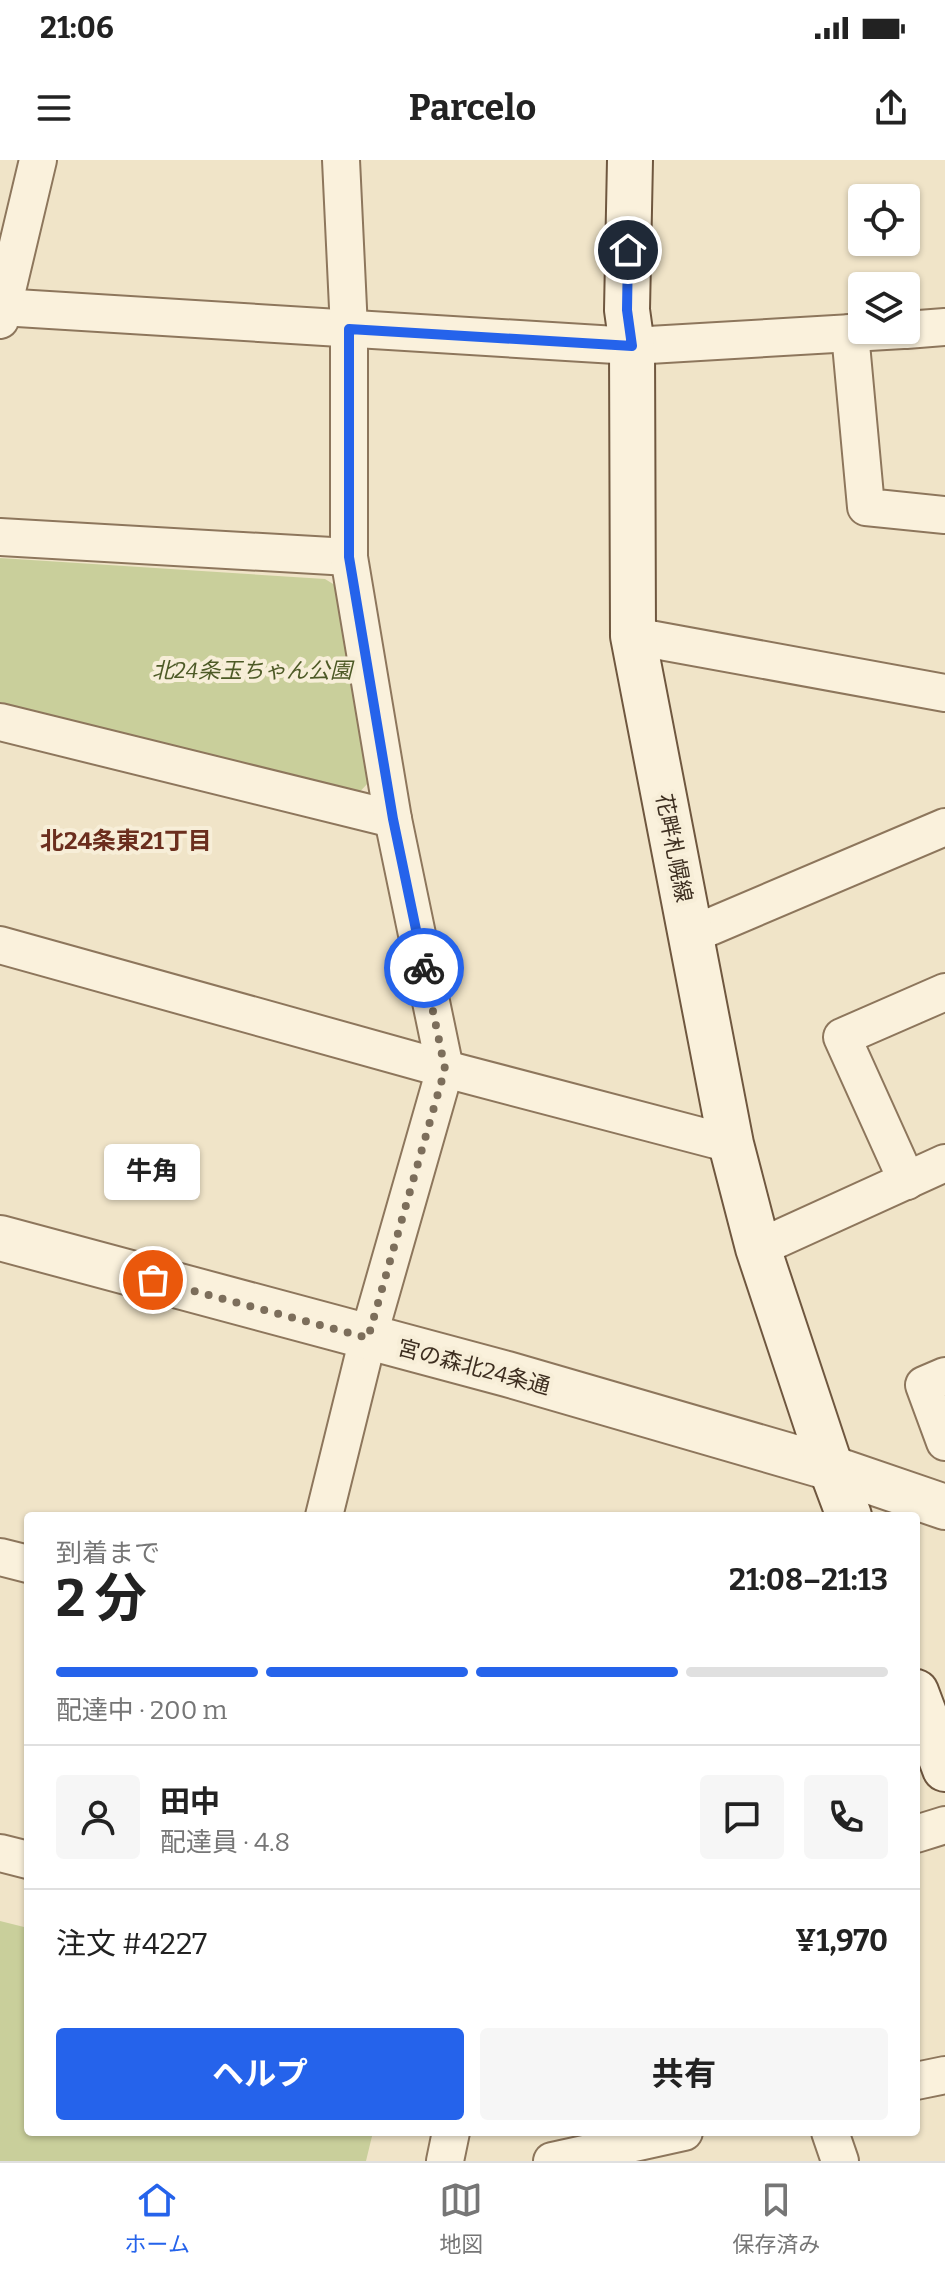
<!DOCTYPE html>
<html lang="ja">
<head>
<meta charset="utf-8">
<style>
  :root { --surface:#fff; --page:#f6f6f6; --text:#222; --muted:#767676; --line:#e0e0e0; --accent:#2563eb }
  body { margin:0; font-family:Bitter,"Noto Sans JP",serif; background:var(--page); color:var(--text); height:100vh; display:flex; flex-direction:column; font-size:30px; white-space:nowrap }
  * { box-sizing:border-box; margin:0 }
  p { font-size:26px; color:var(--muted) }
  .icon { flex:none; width:44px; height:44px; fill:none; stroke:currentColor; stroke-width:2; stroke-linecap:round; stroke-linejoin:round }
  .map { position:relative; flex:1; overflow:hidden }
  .drawer { position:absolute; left:24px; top:1352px; width:896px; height:624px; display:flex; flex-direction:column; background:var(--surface); border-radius:8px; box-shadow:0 2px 6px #0004 }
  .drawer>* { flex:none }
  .fabs { position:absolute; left:848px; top:24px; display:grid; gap:16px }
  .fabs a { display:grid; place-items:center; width:72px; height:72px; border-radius:8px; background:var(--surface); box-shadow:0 2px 6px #0004; font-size:40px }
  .pin { position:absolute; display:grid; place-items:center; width:68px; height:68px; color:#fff; margin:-34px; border:4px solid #fff; border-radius:50%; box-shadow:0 2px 8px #0007 }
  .courier { position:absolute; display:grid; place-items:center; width:80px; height:80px; margin:-40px; border:6px solid #2563eb; border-radius:50%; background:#fff; color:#222; box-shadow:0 2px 10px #0007 }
  .bubble { position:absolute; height:56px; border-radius:8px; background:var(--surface); box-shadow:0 2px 6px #0004; font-size:26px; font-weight:700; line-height:56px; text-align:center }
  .overview em { font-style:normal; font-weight:700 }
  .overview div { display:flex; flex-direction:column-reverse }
  .overview { display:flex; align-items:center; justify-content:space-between; height:136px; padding:0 32px }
  h1 { font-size:52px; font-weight:700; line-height:60px }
  .bar { display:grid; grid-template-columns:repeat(4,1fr); gap:12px 8px; align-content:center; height:96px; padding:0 32px }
  .bar i { height:10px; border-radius:6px; background:var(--line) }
  .bar .active { background:var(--accent) }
  .bar p { grid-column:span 4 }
  .line { display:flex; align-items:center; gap:20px; padding:0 32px; border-top:2px solid var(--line) }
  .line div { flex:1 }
  .round { display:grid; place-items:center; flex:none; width:84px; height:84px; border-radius:8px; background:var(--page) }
  .cta { display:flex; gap:16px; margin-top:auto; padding:16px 32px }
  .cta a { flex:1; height:92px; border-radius:8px; background:var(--accent); color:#fff; font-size:32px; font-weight:700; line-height:92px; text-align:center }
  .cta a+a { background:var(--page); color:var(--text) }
  .status { display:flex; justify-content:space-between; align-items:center; height:56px; padding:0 40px; background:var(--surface); direction:ltr }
  .status svg { height:22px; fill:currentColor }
  header { display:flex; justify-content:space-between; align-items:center; height:104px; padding:0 32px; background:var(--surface); font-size:36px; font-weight:700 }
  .tabs { display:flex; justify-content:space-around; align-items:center; height:112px; border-top:2px solid var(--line); background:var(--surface); font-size:22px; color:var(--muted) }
  .tabs a { display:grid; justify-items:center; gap:4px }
  .tabs .active { color:var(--accent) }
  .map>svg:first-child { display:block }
  .green { fill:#c9cf9b }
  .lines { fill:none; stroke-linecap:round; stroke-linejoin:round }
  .minor-casing { stroke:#8d765c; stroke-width:40 }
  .tertiary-casing { stroke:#8d765c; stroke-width:48 }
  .secondary-casing { stroke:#6f573f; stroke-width:48 }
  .minor { stroke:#faf1dc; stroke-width:36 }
  .tertiary { stroke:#faf1dc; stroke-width:44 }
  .secondary { stroke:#faf1dc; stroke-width:44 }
  .done { stroke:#7c6e5b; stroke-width:8; stroke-dasharray:0 14.4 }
  .route { stroke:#2563eb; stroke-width:10 }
  .labels { text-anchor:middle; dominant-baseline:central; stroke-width:8; stroke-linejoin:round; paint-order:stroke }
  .park-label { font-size:22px; font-style:italic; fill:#4d5a26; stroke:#f7eed8 }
  .street-label { font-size:22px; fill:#3d2e20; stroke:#f7eed8 }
  .neighbourhood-label { font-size:24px; font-weight:bold; fill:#6b2e1e; stroke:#f7eed8 }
</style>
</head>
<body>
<div class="status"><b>21:06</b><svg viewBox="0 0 49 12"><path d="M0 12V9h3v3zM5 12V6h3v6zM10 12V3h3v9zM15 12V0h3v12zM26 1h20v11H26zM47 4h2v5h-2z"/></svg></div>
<header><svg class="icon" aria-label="menu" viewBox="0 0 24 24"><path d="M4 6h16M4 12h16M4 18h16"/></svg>Parcelo<svg class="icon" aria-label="share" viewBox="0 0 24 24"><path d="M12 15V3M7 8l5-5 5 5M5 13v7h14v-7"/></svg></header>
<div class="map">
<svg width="945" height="2001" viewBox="0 0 945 2001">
  <rect width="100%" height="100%" fill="#f0e4c8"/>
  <g class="green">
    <polygon points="0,398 325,419 338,427 369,622 354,638 0,542"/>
    <polygon points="0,1761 28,1768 28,1972 373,1972 366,2001 0,2001"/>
  </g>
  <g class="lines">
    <defs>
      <g id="minor">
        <polyline points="0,147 632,186 903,170"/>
        <polyline points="0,160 38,0"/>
        <polyline points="906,170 945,167"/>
        <polyline points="850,173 866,347 945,355"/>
        <polyline points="0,377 349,397"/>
        <polyline points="633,476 945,533"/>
        <polyline points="0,562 393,659"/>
        <polyline points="691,775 945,667"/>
        <polyline points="0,785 445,909 731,984"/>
        <polyline points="907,1021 842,877 945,832"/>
        <polyline points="758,1088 945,1003"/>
        <polyline points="945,1216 924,1225 945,1282"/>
        <polyline points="324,1356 368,1178 445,909 393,659 349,397 349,169 341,0"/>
        <polyline points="0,1397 28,1404"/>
        <polyline points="916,1674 945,1665"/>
        <polyline points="0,1693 28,1700"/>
        <polyline points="916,1921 945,1915"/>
        <polyline points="830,1972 840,2001"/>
        <polyline points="445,2001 451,1972"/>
        <polyline points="552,2001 684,1972"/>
      </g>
      <polyline id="tertiary" points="0,1078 507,1214 831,1308 945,1347"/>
      <g id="secondary">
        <polyline points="630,0 627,150 632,186 633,476 731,984 758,1088 831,1308 849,1356"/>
        <polyline points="916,1532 945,1609"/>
      </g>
    </defs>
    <use href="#minor" class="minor-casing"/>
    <use href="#tertiary" class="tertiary-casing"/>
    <use href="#secondary" class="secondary-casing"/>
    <use href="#minor" class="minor"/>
    <use href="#tertiary" class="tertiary"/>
    <use href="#secondary" class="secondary"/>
  </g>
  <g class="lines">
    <polyline class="done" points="153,1120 368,1178 445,909 424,808"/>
    <polyline class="route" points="424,808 393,659 349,397 349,169 632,186 627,150 628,90"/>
  </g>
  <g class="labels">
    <g class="park-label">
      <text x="252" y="510">北24条玉ちゃん公園</text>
    </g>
    <g class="street-label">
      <text transform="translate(674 688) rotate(79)">花畔札幌線</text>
      <text transform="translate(474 1207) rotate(15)">宮の森北24条通</text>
    </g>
    <g class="neighbourhood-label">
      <text x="126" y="681">北24条東21丁目</text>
    </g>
  </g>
</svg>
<div class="fabs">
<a><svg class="icon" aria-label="locate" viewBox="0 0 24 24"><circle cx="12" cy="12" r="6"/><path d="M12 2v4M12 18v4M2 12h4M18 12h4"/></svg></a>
<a><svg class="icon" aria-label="layers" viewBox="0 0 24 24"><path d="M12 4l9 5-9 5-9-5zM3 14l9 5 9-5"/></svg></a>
</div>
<div class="pin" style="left:153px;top:1120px;background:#ea580c"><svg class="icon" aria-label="bag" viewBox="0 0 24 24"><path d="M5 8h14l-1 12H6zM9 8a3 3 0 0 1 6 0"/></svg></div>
<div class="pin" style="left:628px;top:90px;background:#1f2937"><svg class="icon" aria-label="home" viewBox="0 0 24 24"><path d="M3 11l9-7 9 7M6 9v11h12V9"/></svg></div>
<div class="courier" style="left:424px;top:808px"><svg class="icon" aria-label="bike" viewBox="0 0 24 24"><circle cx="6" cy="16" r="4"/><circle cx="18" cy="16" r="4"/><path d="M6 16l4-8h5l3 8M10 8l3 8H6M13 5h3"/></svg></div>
<div class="bubble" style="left:104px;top:984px;width:96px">牛角</div>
<section class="drawer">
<div class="overview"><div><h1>2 分</h1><p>到着まで</p></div><em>21:08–21:13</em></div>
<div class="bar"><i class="active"></i><i class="active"></i><i class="active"></i><i></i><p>配達中 · 200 m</p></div>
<div class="line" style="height:144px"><a class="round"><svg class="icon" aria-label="person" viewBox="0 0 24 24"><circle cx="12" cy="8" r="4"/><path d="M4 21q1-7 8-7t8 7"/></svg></a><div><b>田中</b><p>配達員 · 4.8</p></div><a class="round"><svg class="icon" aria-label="chat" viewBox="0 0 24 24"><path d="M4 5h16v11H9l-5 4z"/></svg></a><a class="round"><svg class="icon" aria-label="phone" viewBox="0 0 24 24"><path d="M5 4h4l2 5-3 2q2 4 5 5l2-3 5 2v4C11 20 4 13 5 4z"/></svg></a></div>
<div class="line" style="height:104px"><div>注文 #4227</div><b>¥1,970</b></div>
<div class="cta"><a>ヘルプ</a><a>共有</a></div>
</section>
</div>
<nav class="tabs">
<a class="active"><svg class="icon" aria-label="home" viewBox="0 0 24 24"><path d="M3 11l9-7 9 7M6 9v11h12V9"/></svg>ホーム</a>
<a><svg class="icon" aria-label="map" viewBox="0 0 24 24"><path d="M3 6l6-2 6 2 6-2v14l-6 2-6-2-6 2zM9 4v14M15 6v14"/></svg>地図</a>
<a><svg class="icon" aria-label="saved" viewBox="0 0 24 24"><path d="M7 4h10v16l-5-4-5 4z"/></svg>保存済み</a>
</nav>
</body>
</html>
